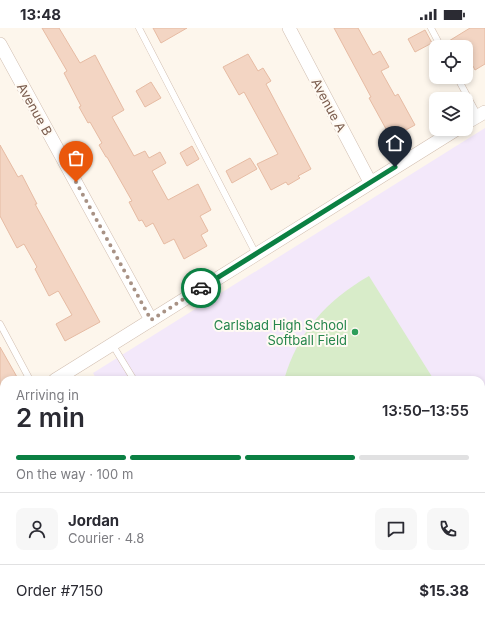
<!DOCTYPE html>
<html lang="en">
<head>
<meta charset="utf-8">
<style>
  :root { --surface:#fff; --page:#f7f7f7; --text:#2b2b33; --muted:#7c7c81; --line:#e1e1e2; --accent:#0b8043 }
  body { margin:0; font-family:Inter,sans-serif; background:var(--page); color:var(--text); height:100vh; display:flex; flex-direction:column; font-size:15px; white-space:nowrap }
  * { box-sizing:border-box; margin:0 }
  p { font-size:13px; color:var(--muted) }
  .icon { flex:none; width:22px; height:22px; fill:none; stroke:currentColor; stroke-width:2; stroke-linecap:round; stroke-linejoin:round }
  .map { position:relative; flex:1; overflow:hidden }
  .sheet { position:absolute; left:0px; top:348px; width:485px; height:248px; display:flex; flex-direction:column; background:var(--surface); border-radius:12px 12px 0 0; box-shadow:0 2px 6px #0003 }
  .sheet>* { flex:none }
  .controls { position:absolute; left:429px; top:12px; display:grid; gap:8px }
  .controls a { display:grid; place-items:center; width:44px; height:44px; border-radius:8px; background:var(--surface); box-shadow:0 2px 6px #0003; font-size:20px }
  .pin { position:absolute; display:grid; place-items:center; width:34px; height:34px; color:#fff; margin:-41px -17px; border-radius:50% 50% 50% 0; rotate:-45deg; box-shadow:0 0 4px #0007 }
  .pin .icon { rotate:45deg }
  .courier { position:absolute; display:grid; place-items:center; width:40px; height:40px; margin:-20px; border:3px solid #0b8043; border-radius:50%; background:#fff; color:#222; box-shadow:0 1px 5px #0007 }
  .summary em { font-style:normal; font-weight:600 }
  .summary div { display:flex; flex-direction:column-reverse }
  .summary { display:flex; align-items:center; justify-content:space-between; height:68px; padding:0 16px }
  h1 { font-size:26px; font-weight:600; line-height:30px }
  .bar { display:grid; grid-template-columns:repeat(4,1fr); gap:6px 4px; align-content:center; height:48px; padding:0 16px }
  .bar i { height:5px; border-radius:3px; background:var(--line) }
  .bar .current { background:var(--accent) }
  .bar p { grid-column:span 4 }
  .line { display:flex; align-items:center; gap:10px; padding:0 16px; border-top:1px solid var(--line) }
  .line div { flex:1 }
  .round { display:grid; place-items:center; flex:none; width:42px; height:42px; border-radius:8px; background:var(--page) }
  .status { display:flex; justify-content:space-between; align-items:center; height:28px; padding:0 20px; background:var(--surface); direction:ltr }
  .status svg { height:11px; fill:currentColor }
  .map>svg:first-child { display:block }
  .education { fill:#f3e8fa }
  .green { fill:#d8ecc9 }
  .building { fill:#f3d5c3; stroke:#e6bba3 }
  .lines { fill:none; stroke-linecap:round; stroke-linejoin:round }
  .service-casing { stroke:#d1beb0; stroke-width:7 }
  .minor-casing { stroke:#d1beb0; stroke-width:14 }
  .service { stroke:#fff; stroke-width:6 }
  .minor { stroke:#fff; stroke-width:13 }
  .done { stroke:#a89285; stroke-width:4; stroke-dasharray:0 7.2 }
  .route { stroke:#0b8043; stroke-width:5 }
  .leisure-dot { fill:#2e9e5b; stroke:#fffaf3; stroke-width:1.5 }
  .labels { text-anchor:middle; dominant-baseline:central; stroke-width:4; stroke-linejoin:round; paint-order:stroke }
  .street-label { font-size:13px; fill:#7a5c4d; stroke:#fffaf3 }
  .leisure-label { font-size:13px; fill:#27864d; stroke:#fffaf3; text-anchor:end }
</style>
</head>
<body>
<div class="status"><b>13:48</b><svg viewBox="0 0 49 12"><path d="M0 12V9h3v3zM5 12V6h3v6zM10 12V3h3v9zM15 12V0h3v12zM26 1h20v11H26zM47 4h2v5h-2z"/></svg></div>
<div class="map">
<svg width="485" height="596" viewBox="0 0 485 596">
  <rect width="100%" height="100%" fill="#fdf6ec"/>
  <polygon class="education" points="485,100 485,596 247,596 245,592 481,592 481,352 97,352 93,345"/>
  <path class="green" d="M369 248 434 352H284C297 305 327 272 369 248Z"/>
  <g class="building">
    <polygon points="42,0 59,0 80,35 95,27 124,82 112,89 134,128 145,123 149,130 160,124 166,135 152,143 168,172 198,156 211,182 200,188 208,203 201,207 207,218 184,231 174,211 164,216 153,195 146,199 142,192 139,193 129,174 132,173 107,129 106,129 99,117 102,115 90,94 88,95 79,79 81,78 64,45 67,43"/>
    <polygon points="153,0 187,0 161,15"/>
    <polygon points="334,0 358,0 373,27 380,23 389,39 381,43 395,68 398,66 415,97 391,110 369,70 371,69"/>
    <polygon points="470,0 485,0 485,36 475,42 473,38 466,42 466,19 445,19 444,16"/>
    <polygon points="425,2 432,15 415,24 408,11"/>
    <polygon points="248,26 258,43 263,40 271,53 266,56 311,141 298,148 300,150 288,157 286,154 271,162 257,136 278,126 244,64 239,67 223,39"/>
    <polygon points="151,54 161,70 145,79 136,63"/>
    <polygon points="0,117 18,149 22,147 37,176 35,176 100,294 65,313 56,296 72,287 59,264 58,263 49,268 35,241 37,239 24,216 17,220 0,188"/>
    <polygon points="192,118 199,131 187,138 180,125"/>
    <polygon points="250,130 257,141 232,155 226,143"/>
    <polygon points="0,319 17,349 12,352 4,352 4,356 0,359"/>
  </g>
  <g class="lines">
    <defs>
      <g id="service">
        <polyline points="139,0 256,226"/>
        <polyline points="431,0 441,19"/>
        <polyline points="457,49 478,88"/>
        <polyline points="0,296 30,352"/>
        <polyline points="112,316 134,352"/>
        <polyline points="0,546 4,543"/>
        <polyline points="280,592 282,596"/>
        <polyline points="273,596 274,592"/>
      </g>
      <g id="minor">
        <polyline points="289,0 370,154"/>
        <polyline points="0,16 151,292"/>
        <polyline points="466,95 485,84"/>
        <polyline points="55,352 457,101"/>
        <polyline points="0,387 4,385"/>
        <polyline points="111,596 114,592"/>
      </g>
    </defs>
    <use href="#service" class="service-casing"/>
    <use href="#minor" class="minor-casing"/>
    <use href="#service" class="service"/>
    <use href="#minor" class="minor"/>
  </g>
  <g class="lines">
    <polyline class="done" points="76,154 151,292 201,260"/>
    <polyline class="route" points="201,260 395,139"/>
  </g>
  <circle class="leisure-dot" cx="355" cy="304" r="4"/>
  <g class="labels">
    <g class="street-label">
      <text transform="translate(329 77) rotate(62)">Avenue A</text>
      <text transform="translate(35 81) rotate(61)">Avenue B</text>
    </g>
    <g class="leisure-label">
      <text x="347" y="297">Carlsbad High School<tspan x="347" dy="15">Softball Field</tspan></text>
    </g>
  </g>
</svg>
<div class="controls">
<a><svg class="icon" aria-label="locate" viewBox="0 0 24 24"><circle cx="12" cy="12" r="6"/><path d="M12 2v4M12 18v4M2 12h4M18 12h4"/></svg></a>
<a><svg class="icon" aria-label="layers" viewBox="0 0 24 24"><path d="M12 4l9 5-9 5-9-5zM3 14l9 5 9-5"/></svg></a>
</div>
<div class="pin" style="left:76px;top:154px;background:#ea580c"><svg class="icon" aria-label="bag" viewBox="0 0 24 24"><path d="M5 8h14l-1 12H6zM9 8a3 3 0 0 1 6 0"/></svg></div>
<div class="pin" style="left:395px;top:139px;background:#1f2937"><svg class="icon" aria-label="home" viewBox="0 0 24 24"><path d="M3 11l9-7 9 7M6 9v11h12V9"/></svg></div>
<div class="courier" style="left:201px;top:260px"><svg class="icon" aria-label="car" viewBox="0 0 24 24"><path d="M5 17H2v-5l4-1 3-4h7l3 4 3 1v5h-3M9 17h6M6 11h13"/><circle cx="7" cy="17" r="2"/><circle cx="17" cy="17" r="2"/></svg></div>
<section class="sheet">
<div class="summary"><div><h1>2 min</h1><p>Arriving in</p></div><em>13:50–13:55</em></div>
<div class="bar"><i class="current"></i><i class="current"></i><i class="current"></i><i></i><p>On the way · 100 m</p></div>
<div class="line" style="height:72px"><a class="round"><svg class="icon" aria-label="person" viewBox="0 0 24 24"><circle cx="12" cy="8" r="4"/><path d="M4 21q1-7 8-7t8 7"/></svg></a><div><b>Jordan</b><p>Courier · 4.8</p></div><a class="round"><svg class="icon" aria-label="chat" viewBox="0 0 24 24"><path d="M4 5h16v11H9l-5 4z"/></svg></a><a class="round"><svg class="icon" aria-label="phone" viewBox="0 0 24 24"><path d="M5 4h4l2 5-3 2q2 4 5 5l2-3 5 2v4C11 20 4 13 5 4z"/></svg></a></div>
<div class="line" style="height:52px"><div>Order #7150</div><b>$15.38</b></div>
</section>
</div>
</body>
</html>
